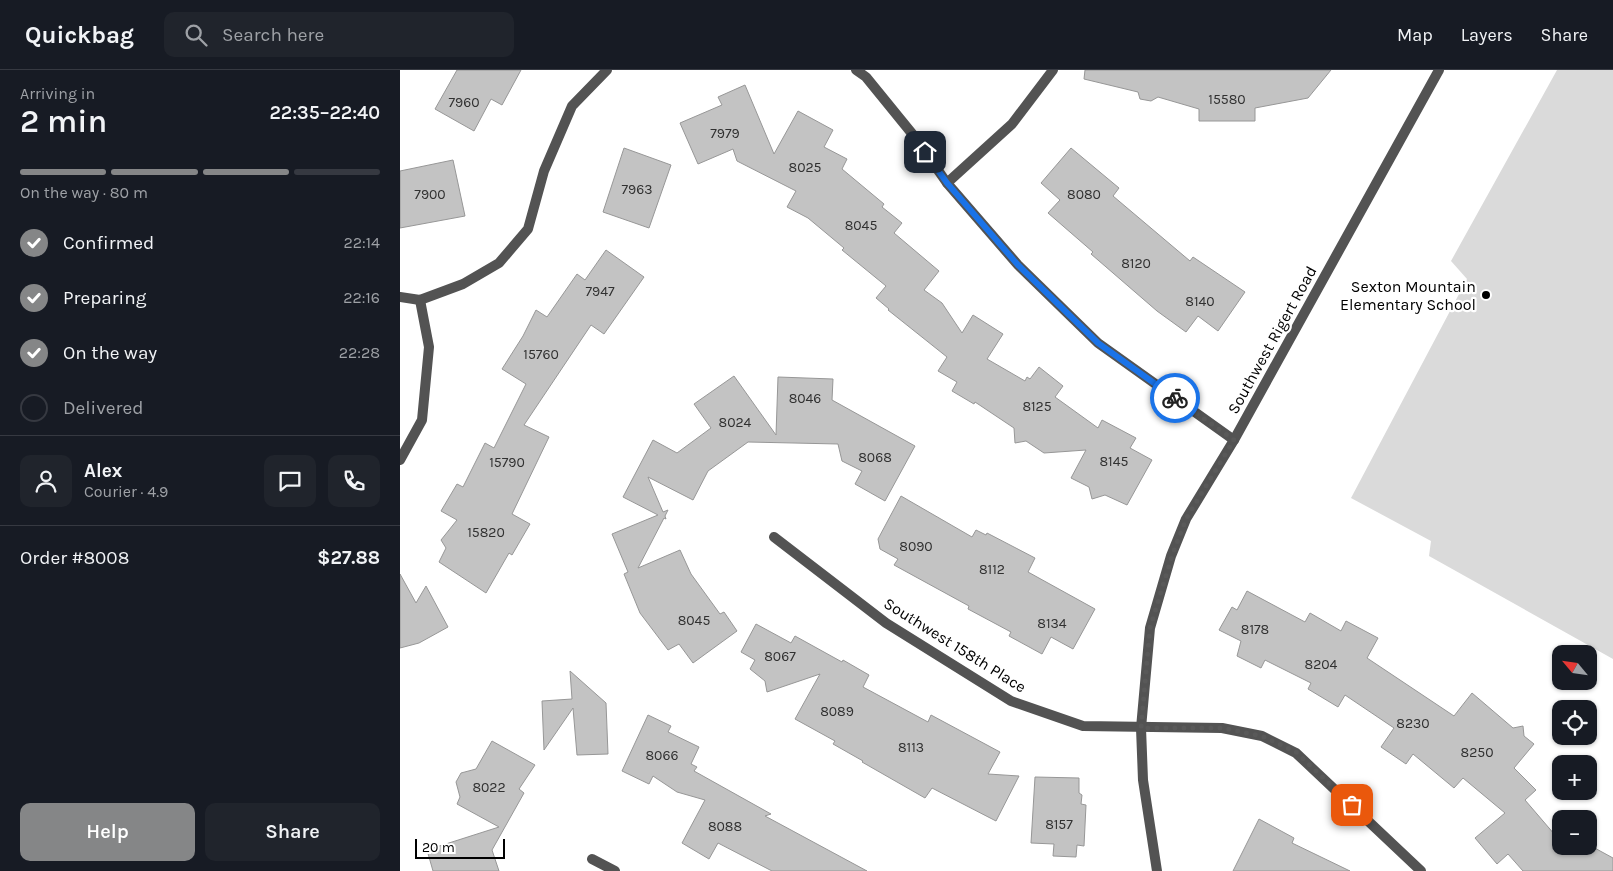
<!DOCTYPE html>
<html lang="en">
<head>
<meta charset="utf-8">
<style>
  :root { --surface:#171b24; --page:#20242c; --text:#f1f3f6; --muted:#9ea1a6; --line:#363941; --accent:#858687 }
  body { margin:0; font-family:Karla,sans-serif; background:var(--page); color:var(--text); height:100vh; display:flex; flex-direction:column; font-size:19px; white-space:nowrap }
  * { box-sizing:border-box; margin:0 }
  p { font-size:16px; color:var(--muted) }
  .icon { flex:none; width:28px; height:28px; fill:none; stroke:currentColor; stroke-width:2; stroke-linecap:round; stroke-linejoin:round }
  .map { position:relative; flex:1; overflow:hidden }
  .sheet { display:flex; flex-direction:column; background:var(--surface); width:400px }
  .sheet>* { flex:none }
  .needle { width:32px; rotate:299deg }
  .controls { position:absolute; left:1152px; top:575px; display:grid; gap:10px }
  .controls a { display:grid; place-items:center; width:45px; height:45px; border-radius:10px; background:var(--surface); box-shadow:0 1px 4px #0004; font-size:25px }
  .scale { position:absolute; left:15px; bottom:12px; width:90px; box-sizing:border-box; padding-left:5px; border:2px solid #000; border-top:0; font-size:14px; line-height:18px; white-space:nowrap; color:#000; -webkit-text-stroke:4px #fff; paint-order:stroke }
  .pin { position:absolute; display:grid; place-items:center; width:42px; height:42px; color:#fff; margin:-21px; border-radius:10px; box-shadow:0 2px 8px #0006 }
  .courier { position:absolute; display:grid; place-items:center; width:50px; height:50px; margin:-25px; border:4px solid #1a73e8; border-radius:50%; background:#fff; color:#222; box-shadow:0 1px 6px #0007 }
  .overview em { font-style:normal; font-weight:600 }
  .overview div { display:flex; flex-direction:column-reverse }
  .overview { display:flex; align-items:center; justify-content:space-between; height:85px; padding:0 20px }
  h1 { font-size:32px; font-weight:600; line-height:38px }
  .bar { display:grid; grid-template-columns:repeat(4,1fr); gap:8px 5px; align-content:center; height:60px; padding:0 20px }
  .bar i { height:6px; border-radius:4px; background:var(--line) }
  .bar .active { background:var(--accent) }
  .bar p { grid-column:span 4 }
  .line { display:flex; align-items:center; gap:12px; padding:0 20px; border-top:1px solid var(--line) }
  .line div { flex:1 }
  .round { display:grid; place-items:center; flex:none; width:52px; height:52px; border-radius:10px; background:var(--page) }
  ol { padding:0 20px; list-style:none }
  li { display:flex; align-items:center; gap:15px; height:55px }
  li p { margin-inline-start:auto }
  li .icon { padding:5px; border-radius:50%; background:var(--accent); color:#fff; stroke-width:4 }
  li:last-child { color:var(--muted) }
  li i { width:28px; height:28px; border:2px solid var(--line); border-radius:50% }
  .primary-button { display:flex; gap:10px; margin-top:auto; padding:10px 20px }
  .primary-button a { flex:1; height:58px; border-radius:10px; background:var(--accent); color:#fff; font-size:20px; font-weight:600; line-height:58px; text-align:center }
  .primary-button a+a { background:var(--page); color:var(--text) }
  header { display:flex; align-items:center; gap:30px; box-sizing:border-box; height:70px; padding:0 25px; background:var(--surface); border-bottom:1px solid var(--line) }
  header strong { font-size:24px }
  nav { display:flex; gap:28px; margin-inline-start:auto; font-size:18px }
  .search { width:350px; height:45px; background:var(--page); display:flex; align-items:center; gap:12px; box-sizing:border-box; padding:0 18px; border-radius:10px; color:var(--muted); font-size:19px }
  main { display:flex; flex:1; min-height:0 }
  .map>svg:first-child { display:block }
  .green { fill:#dadada }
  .building { fill:#c3c3c3; stroke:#979797 }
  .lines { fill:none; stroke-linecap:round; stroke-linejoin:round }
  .street { stroke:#535353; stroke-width:10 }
  .done { stroke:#595959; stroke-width:5; stroke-dasharray:0 9 }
  .route { stroke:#1a73e8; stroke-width:6 }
  .poi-dot { fill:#000; stroke:#fff; stroke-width:2 }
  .labels { text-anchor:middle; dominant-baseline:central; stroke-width:4.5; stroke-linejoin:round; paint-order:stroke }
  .number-label { font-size:14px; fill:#313131 }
  .poi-label { font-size:16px; fill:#000; stroke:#fff; text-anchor:end }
  .street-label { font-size:16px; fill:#000; stroke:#fff }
</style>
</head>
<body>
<header>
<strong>Quickbag</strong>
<div class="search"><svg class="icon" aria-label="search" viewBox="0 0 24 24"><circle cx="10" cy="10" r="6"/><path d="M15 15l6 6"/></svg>Search here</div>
<nav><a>Map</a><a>Layers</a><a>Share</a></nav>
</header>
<main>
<section class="sheet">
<div class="overview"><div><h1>2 min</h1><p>Arriving in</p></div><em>22:35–22:40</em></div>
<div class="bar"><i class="active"></i><i class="active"></i><i class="active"></i><i></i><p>On the way · 80 m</p></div>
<ol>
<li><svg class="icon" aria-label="check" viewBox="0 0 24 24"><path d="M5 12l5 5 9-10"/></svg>Confirmed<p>22:14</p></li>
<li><svg class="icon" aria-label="check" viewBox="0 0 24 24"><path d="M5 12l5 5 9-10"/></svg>Preparing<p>22:16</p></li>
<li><svg class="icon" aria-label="check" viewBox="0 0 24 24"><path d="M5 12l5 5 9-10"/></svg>On the way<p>22:28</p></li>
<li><i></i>Delivered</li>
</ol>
<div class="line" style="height:90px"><a class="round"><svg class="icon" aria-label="person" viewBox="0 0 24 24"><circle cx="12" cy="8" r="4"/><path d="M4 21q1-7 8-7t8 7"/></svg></a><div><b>Alex</b><p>Courier · 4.9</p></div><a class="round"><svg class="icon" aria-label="chat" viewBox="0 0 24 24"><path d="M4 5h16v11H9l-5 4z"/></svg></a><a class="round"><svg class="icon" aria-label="phone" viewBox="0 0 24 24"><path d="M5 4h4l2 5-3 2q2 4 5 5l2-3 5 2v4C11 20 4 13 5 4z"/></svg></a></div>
<div class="line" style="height:65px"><div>Order #8008</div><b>$27.88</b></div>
<div class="primary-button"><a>Help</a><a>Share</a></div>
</section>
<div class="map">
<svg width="1213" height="801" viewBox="0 0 1213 801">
  <rect width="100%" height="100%" fill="#fff"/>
  <polygon class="green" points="1157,0 1213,0 1213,589 1029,486 1031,471 951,428 1067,209 1051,191"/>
  <g class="building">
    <polygon points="57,0 121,0 102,35 91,29 74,61 35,39"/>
    <polygon points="685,0 931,0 908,28 855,38 855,51 799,51 799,39 758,27 751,31 740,29 738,22 684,9"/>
    <polygon points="345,15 374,84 398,41 433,60 424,77 447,89 442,99 484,134 482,137 502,153 494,163 539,201 524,220 542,233 562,263 573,245 603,264 587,289 625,311 627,307 630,309 639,297 663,316 655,327 698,358 702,350 736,368 730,378 752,390 727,435 705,425 692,429 689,417 671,408 686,380 644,383 626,371 615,373 614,358 575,332 574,334 552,321 557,312 538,301 547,287 488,240 489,239 476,228 486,216 442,180 444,178 408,148 387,137 396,121 337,91 333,79 298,94 280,53 322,35 318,27"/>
    <polygon points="224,78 271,95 249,158 203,142"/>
    <polygon points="671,78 719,118 713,126 790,191 793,187 845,222 818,261 798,246 786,262 757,241 691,184 693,182 648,143 660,130 641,113"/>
    <polygon points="53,90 65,146 0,158 0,101"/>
    <polygon points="206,180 244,207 204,264 191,255 124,355 149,367 112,444 130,454 112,485 109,483 86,523 39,492 46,478 41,470 57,450 41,441 57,414 63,417 85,373 94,378 126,314 102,299 123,266 136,240 147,247 177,204 185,210"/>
    <polygon points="334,306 376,365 378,307 433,309 432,330 515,376 485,431 455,414 462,401 442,391 438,374 348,372 308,401 293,430 248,407 263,442 268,440 265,446 266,449 264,448 238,498 280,480 291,504 320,544 324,542 337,561 293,593 279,574 268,580 240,543 224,504 228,502 212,464 258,445 223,427 253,370 277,383 311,358 294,334"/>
    <polygon points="501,426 572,467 576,460 586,465 587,463 635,488 628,502 695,539 673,579 651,567 642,584 609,566 611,562 568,539 569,536 494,495 498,489 480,479 478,469"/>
    <polygon points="0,504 16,533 26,516 48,557 19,573 0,578"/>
    <polygon points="847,521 905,552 910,543 941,561 946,551 978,568 967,588 1054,646 1072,623 1113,658 1123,656 1124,666 1134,674 1114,698 1136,720 1125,730 1161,772 1161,776 1191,776 1213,788 1213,801 1123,801 1108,784 1097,794 1075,768 1105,743 1063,708 1054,718 1013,684 1006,694 981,677 994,658 945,625 938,637 908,619 911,613 865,590 861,598 837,586 841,571 819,560 832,537 837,540"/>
    <polygon points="356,554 391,573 395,566 442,592 443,590 469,605 463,617 528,652 531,645 600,682 588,704 619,706 596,751 532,718 525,728 462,692 463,691 433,674 435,671 395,649 420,604 367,622 365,611 350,599 355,590 341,582"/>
    <polygon points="170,601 206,633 208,684 177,685 173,638 144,680 142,631 172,629"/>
    <polygon points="248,645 271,656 268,662 299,677 291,694 297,697 294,701 371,744 365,746 467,801 372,801 318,773 309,789 282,773 305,730 277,722 253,706 249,714 222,701"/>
    <polygon points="92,671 135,695 119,719 124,723 92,780 99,801 33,801 27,780 99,757 57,734 60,727 56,712 61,703 76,699"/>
    <polygon points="635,707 679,708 679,723 682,725 681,734 686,735 684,776 677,775 676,787 653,786 654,774 631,773"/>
    <polygon points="859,749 894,768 892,773 950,801 833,801"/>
  </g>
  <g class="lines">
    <g class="street">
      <polyline points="456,0 466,7 514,66 547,113 618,195 698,273 834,370"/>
      <polyline points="547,113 612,54 653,0"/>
      <polyline points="0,227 20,230 63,214 99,193 128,159 144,101 172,36 207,0"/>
      <polyline points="0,390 22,350 29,277 20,230"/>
      <polyline points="374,467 486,553 611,631 683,656 822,658 862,666 896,683 1021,801"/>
      <polyline points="192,789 215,801"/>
      <polyline points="757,801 743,710 741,658 750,558 771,486 786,449 834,370 1039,0"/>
    </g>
  </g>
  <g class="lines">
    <polyline class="done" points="775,328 834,370 786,449 772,486 750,558 741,658 822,658 862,666 896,682 952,735"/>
    <polyline class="route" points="525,82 547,113 618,195 698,273 775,328"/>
  </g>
  <circle class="poi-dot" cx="1086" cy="225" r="5"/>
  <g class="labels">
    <g class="number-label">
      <text x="827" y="29">15580</text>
      <text x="64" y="32">7960</text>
      <text x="325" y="63">7979</text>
      <text x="405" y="97">8025</text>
      <text x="237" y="119">7963</text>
      <text x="30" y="124">7900</text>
      <text x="684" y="124">8080</text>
      <text x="461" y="155">8045</text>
      <text x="736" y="193">8120</text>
      <text x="200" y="221">7947</text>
      <text x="800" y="231">8140</text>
      <text x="141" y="284">15760</text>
      <text x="405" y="328">8046</text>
      <text x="637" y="336">8125</text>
      <text x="335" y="352">8024</text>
      <text x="475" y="387">8068</text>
      <text x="714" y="391">8145</text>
      <text x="107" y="392">15790</text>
      <text x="86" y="462">15820</text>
      <text x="516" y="476">8090</text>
      <text x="592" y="499">8112</text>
      <text x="294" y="550">8045</text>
      <text x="652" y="553">8134</text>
      <text x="855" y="559">8178</text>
      <text x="380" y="586">8067</text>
      <text x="921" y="594">8204</text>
      <text x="437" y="641">8089</text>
      <text x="1013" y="653">8230</text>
      <text x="511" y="677">8113</text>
      <text x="1077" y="682">8250</text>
      <text x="262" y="685">8066</text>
      <text x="89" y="717">8022</text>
      <text x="659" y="754">8157</text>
      <text x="325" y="756">8088</text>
    </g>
    <g class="poi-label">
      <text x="1076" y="216">Sexton Mountain<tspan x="1076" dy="18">Elementary School</tspan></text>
    </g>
    <g class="street-label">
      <text transform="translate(872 270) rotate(-61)">Southwest Rigert Road</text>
      <text transform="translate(555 575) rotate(32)">Southwest 158th Place</text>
    </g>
  </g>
</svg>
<div class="controls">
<a><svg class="needle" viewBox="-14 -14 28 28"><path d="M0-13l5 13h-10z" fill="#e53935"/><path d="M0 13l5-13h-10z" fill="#9ea1a6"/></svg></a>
<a><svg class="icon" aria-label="locate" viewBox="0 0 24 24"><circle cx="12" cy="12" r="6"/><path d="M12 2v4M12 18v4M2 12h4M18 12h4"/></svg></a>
<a>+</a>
<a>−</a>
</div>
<div class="scale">20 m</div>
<div class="pin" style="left:952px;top:735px;background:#ea580c"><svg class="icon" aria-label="bag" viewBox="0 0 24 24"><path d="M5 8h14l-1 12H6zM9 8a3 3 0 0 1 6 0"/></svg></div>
<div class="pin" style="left:525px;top:82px;background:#1f2937"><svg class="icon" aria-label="home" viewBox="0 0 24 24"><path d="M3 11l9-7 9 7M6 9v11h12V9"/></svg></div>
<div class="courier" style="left:775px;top:328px"><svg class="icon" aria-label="bike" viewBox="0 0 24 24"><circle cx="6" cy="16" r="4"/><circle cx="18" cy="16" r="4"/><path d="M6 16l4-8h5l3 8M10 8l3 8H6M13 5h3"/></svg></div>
</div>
</main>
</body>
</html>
